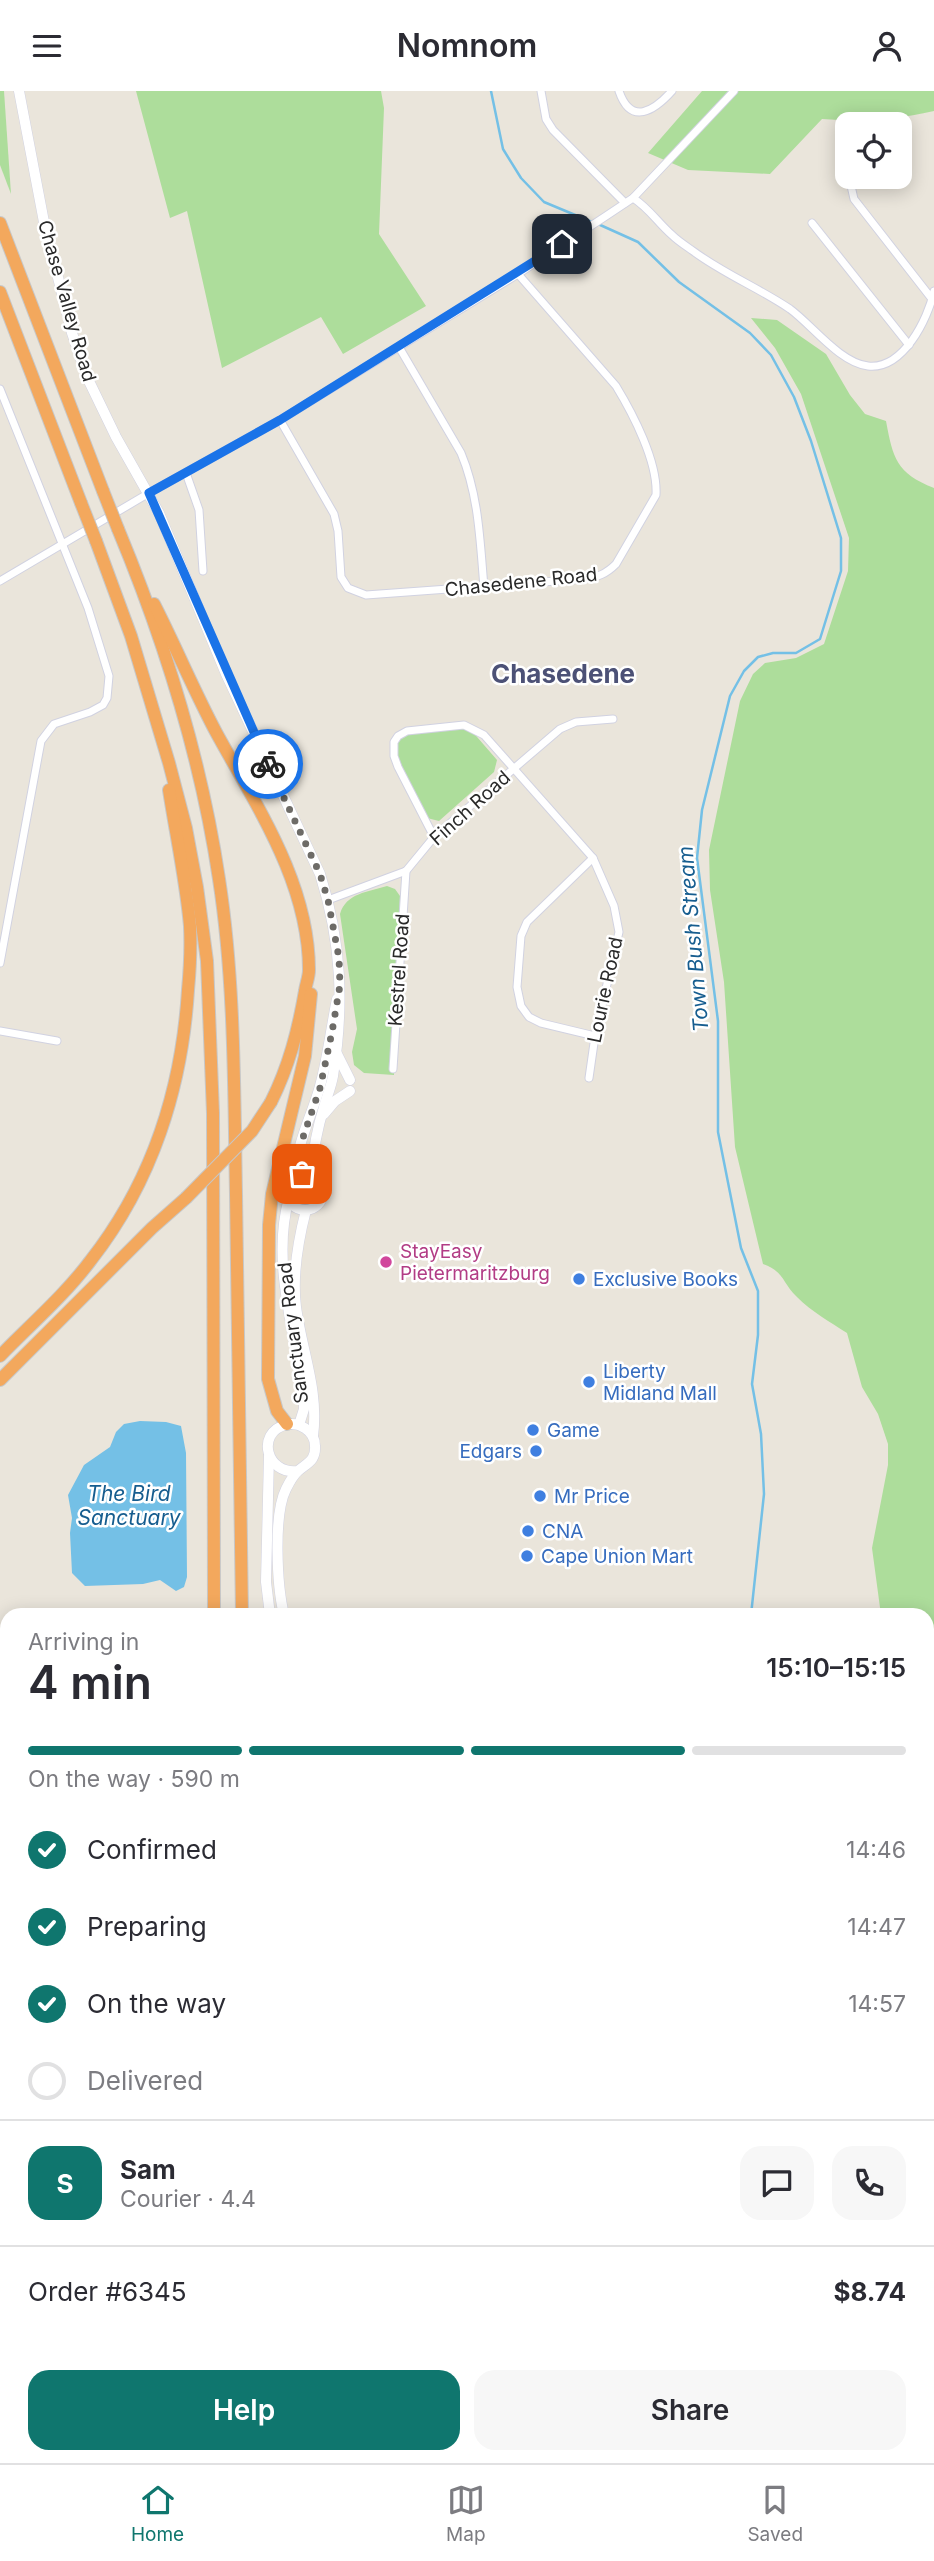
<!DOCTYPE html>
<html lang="en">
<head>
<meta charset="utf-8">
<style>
  :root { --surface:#fff; --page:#f7f7f7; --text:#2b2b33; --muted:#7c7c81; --line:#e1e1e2; --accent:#0f766e }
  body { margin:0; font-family:Inter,sans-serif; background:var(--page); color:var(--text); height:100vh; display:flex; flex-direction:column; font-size:26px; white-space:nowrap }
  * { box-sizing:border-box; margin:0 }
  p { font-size:23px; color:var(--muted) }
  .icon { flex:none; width:38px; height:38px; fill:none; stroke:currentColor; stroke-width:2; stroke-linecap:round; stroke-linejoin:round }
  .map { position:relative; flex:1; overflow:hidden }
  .sheet { position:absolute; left:0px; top:1517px; width:934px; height:856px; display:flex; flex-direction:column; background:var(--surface); border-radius:21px 21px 0 0; box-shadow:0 4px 18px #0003 }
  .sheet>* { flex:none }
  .controls { position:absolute; left:835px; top:21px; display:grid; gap:14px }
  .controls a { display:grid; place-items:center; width:77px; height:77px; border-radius:14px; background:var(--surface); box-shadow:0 4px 18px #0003; font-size:35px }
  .pin { position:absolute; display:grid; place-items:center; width:60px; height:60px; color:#fff; margin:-30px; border-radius:14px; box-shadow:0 4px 10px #0006 }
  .courier { position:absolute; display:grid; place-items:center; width:70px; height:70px; margin:-35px; border:5px solid #1a73e8; border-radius:50%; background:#fff; color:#222; box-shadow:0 2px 9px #0007 }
  .summary em { font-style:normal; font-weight:600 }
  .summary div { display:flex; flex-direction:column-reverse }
  .summary { display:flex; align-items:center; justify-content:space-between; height:119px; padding:0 28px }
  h1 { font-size:46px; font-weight:600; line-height:52px }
  .bar { display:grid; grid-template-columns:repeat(4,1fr); gap:10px 7px; align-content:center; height:84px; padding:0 28px }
  .bar i { height:9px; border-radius:5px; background:var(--line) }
  .bar .active { background:var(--accent) }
  .bar p { grid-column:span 4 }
  .line { display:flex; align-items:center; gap:18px; padding:0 28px; border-top:2px solid var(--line) }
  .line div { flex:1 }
  .round { display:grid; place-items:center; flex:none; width:74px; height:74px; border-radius:21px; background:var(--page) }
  ol { padding:0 28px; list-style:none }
  li { display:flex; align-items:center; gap:21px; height:77px }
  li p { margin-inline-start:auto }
  li .icon { padding:7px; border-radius:50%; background:var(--accent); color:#fff; stroke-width:4 }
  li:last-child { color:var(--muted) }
  li i { width:38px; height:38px; border:4px solid var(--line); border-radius:50% }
  .primary-button { display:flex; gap:14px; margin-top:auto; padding:14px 28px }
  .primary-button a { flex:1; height:80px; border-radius:21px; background:var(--accent); color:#fff; font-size:28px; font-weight:600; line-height:80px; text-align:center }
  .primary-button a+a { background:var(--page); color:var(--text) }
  header { display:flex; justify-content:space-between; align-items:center; height:91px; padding:0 28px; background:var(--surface); font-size:32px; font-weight:600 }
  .tab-bar { display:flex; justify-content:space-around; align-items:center; height:98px; border-top:2px solid var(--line); background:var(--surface); font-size:19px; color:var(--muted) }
  .tab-bar a { display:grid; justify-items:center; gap:4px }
  .tab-bar .active { color:var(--accent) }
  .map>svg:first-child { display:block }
  .green { fill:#addd9b }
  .water { fill:#74c0e6 }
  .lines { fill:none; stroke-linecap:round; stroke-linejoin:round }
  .stream { stroke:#74c0e6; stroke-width:2.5 }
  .river { stroke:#74c0e6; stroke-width:16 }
  .street-casing { stroke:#d1d2e1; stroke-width:9 }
  .secondary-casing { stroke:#d1d2e1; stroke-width:11 }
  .highway-casing { stroke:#c7c7c7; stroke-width:14 }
  .street { stroke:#fff; stroke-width:7 }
  .secondary { stroke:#fff; stroke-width:10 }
  .highway { stroke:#f3a85d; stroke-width:12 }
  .rail { stroke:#9ea0b2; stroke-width:2.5 }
  .highway-bridge-casing { stroke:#c7c7c7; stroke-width:14; stroke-linecap:butt }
  .highway-bridge { stroke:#f3a85d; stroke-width:12 }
  .done { stroke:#6d6b67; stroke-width:7; stroke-dasharray:0 12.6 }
  .route { stroke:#1a73e8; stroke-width:9 }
  .hotel-dot { fill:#d1479c; stroke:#fff; stroke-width:2.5 }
  .shop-dot { fill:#3f7fe0; stroke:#fff; stroke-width:2.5 }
  .labels { text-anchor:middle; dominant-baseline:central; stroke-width:5; stroke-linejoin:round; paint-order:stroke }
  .street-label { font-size:19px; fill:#292929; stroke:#fff }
  .hotel-label { font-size:19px; fill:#b23c85; stroke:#fff; text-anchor:start }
  .shop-label { font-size:19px; fill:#366cbe; stroke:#fff; text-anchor:start }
  .water-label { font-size:21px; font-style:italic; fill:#165d8f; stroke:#fff }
  .district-label { font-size:26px; font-weight:bold; fill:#4c5176; stroke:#fff }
</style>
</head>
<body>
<header><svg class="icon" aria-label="menu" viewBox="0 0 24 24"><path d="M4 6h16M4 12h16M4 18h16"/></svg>Nomnom<svg class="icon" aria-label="person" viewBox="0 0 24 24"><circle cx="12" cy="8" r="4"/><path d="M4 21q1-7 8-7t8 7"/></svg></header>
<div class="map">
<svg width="934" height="2372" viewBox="0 0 934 2372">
  <rect width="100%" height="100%" fill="#eae5db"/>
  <g class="green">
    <polygon points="0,0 4,0 11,103 0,74"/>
    <polygon points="136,0 381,0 384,17 379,143 426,215 343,263 321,226 222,277 187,120 170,127"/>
    <path d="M702 0H934V20C893 29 864 31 822 28L770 83 688 79 648 62Z"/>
    <path d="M751 227 777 229 826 263 850 304 865 323 886 330C893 367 896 382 934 397V1649L928 1645V1524H881L872 1457 888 1374V1353L878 1323 862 1296 847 1242C830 1231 812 1221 797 1206 782 1192 785 1181 763 1173L735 1056 724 891 710 799 709 759 740 610 753 583 765 572 796 567 824 553 848 480 849 447 801 303 775 257Z"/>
    <path d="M460 638 471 639 497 669 494 681 439 730 427 727C419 709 392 667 395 650L407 642Z"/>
    <path d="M387 795 395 798 400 805 394 984 364 982 354 974 352 961 357 938 340 823C346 802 368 801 387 795Z"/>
  </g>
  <polygon class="water" points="140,1330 166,1331 181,1335 186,1362 187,1486 184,1496 176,1500 160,1489 143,1493 85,1495 72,1482 70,1442 72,1427 68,1404 84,1374 110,1356 116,1341 124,1333"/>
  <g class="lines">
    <g class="stream">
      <polyline points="491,0 503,58 521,87 544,111 592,131"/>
      <polyline points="598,133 638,151 679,191 750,242 771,264 794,306 811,350 841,447 841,480 820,548 796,562 773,562 758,566 744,580 730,605 702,719 697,767 718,930 718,1041 741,1157 758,1200 758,1244 752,1293 761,1343 764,1403 751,1524"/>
      <polyline points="370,2366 371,2372"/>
    </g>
    <g class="river">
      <polyline points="0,2340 7,2340"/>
      <polyline points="345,2366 352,2372"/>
    </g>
    <defs>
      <g id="street">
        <polyline points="541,0 546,28 553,39 625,112"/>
        <path d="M619 0C631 35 654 20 672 0"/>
        <polyline points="847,59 847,69"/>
        <polyline points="900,84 903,90"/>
        <polyline points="849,86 854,108 932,208"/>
        <path d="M633 107C649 117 658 132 672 144 678 150 686 155 693 160 724 183 759 197 790 218 812 234 840 272 868 275 903 279 928 228 934 200"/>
        <polyline points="812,132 909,254"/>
        <path d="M399 256 461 362C479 405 480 451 484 496"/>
        <polyline points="0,298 88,517 109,585 107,607 103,614 90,621 54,633 41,650 0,872"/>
        <path d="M280 329 334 423 338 440 341 486 348 497 366 504 584 488C598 486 606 483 616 473L656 404C658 371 633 323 616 295L518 183"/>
        <polyline points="186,382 199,419 203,480"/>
        <polyline points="0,490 149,402 280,329 518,183 606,125 633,107 734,0"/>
        <polyline points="434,746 398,676 394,665 394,651 398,645 407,640 464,634 484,644 593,767 614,815 619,841 595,945 589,987"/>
        <polyline points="593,767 527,831 521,845 517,896 521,915 529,926 541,932 595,945"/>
        <polyline points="328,809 406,780 434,746 560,638 576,631 613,628"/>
        <polyline points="0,940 57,950"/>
        <polyline points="393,978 406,780"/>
      </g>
      <g id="secondary">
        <path d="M19 0 44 131 72 242 87 286 116 346 159 422 226 583 320 783C342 852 344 915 333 985 331 996 327 1005 324 1016 317 1038 313 1061 311 1084"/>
        <polyline points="336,961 350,989"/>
        <polyline points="324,1023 335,1010 350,1000"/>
        <circle cx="305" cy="1101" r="18"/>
        <path d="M296 1086C295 1054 312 1025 320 995 328 966 331 937 337 908"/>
        <path d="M289 1107C271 1171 295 1241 304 1305V1318L299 1334"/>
        <path d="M306 1119C298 1150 292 1184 296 1216 302 1261 319 1299 313 1345"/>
        <polyline points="269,1365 266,1491 270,1524"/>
        <path d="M284 1524C277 1495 273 1424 286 1398 289 1392 293 1384 298 1380 307 1372 316 1370 315 1355 315 1340 299 1330 285 1334 256 1342 266 1384 298 1380"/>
        <polyline points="0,1735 7,1737"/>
        <polyline points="0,1748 7,1750"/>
      </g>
      <g id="highway">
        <polyline points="0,132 103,400"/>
        <polyline points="0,201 81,412"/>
        <path d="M118 438C165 551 201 667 219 788 235 891 234 999 236 1103 239 1244 241 1384 242 1524"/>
        <polyline points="96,450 131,545 169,672 186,737 197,796 207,870 213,1022 214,1524"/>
        <path d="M154 513C176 556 194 600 217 643 257 716 309 792 309 879 309 886 306 893 305 900 298 940 289 975 271 1011"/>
        <path d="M0 1265C30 1234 65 1204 91 1169 152 1091 182 997 188 899 190 878 191 856 190 835 186 790 176 744 169 699"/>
        <polyline points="0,1289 152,1137 186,1107"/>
        <polyline points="287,1333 277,1320 268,1288 269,1134 272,1103 305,965 311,903"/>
        <polyline points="510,2366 516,2372"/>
        <polyline points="545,2366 550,2372"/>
        <polyline points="559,2366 563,2372"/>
      </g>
    </defs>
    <use href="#street" class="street-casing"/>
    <use href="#secondary" class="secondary-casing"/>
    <use href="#highway" class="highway-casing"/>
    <use href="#street" class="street"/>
    <use href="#secondary" class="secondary"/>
    <use href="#highway" class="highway"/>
    <g class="rail">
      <polyline points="634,2366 654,2372"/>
      <polyline points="696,2366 713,2372"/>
      <polyline points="422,2372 470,2366"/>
      <polyline points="460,2372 514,2366"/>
    </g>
    <defs>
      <g id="highway-bridge">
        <polyline points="103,400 118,438"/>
        <polyline points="81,412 96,450"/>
        <polyline points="186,1107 252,1040 271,1011"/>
      </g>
    </defs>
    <use href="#highway-bridge" class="highway-bridge-casing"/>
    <use href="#highway-bridge" class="highway-bridge"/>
  </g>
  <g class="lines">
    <polyline class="done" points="268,673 320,783 328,809 339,867 340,894 332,941 320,997 299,1058 296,1086 302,1083"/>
    <polyline class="route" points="268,673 149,402 280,329 562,153"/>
  </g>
  <circle class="hotel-dot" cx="386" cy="1171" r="7"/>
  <g class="shop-dot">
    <circle cx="579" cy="1188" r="7"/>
    <circle cx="589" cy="1291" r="7"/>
    <circle cx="533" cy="1339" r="7"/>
    <circle cx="536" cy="1360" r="7"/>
    <circle cx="540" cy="1405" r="7"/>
    <circle cx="528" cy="1440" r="7"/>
    <circle cx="527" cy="1465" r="7"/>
  </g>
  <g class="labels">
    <g class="street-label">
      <text transform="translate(67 210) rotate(74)">Chase Valley Road</text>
      <text transform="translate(521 491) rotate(-6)">Chasedene Road</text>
      <text transform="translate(470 717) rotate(-42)">Finch Road</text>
      <text transform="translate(399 879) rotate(-86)">Kestrel Road</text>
      <text transform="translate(605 899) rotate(-78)">Lourie Road</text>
      <text transform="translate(293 1242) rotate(-97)">Sanctuary Road</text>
    </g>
    <g class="hotel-label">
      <text x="400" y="1160">StayEasy<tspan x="400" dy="22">Pietermaritzburg</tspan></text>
    </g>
    <g class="shop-label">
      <text x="593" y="1188">Exclusive Books</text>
      <text x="603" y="1280">Liberty<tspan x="603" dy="22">Midland Mall</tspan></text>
      <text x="547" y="1339">Game</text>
      <text x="522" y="1360" text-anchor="end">Edgars</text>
      <text x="554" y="1405">Mr Price</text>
      <text x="542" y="1440">CNA</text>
      <text x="541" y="1465">Cape Union Mart</text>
    </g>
    <g class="water-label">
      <text transform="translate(693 848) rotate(-95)">Town Bush Stream</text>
      <text x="129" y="1402">The Bird<tspan x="129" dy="24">Sanctuary</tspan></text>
    </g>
    <g class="district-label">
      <text x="563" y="582">Chasedene</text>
    </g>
  </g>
</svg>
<div class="controls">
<a><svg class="icon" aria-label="locate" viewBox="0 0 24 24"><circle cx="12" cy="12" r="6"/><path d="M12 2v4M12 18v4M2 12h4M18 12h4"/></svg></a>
</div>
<div class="pin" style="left:302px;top:1083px;background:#ea580c"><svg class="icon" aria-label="bag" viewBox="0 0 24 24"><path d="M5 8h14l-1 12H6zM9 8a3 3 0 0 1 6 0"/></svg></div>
<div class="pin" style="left:562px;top:153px;background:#1f2937"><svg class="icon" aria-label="home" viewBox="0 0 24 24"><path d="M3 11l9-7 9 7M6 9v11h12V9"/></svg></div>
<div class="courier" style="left:268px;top:673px"><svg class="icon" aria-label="bike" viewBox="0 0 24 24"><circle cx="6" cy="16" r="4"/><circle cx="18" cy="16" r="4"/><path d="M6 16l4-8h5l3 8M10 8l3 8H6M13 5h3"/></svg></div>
<section class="sheet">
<div class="summary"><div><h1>4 min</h1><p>Arriving in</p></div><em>15:10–15:15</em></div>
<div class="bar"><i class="active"></i><i class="active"></i><i class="active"></i><i></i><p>On the way · 590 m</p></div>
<ol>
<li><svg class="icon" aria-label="check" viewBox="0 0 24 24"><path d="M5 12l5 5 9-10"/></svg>Confirmed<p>14:46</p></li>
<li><svg class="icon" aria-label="check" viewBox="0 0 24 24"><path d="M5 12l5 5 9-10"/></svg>Preparing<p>14:47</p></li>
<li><svg class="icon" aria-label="check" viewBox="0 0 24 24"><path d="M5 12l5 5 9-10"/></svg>On the way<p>14:57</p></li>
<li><i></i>Delivered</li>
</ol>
<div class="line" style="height:126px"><b class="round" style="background:var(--accent);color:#fff">S</b><div><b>Sam</b><p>Courier · 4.4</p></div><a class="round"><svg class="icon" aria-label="chat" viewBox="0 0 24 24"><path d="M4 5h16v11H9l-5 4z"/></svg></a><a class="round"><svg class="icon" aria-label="phone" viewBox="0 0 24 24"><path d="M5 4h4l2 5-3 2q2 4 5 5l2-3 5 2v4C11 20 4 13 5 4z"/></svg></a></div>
<div class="line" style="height:91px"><div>Order #6345</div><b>$8.74</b></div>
<div class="primary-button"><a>Help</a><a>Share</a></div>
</section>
</div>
<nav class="tab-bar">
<a class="active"><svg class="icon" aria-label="home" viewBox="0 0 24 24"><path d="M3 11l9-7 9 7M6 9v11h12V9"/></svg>Home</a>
<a><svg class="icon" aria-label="map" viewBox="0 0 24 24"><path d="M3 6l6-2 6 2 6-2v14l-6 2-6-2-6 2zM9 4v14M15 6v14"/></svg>Map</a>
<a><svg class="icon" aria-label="saved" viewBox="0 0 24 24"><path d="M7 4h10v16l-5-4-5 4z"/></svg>Saved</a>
</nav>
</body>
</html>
